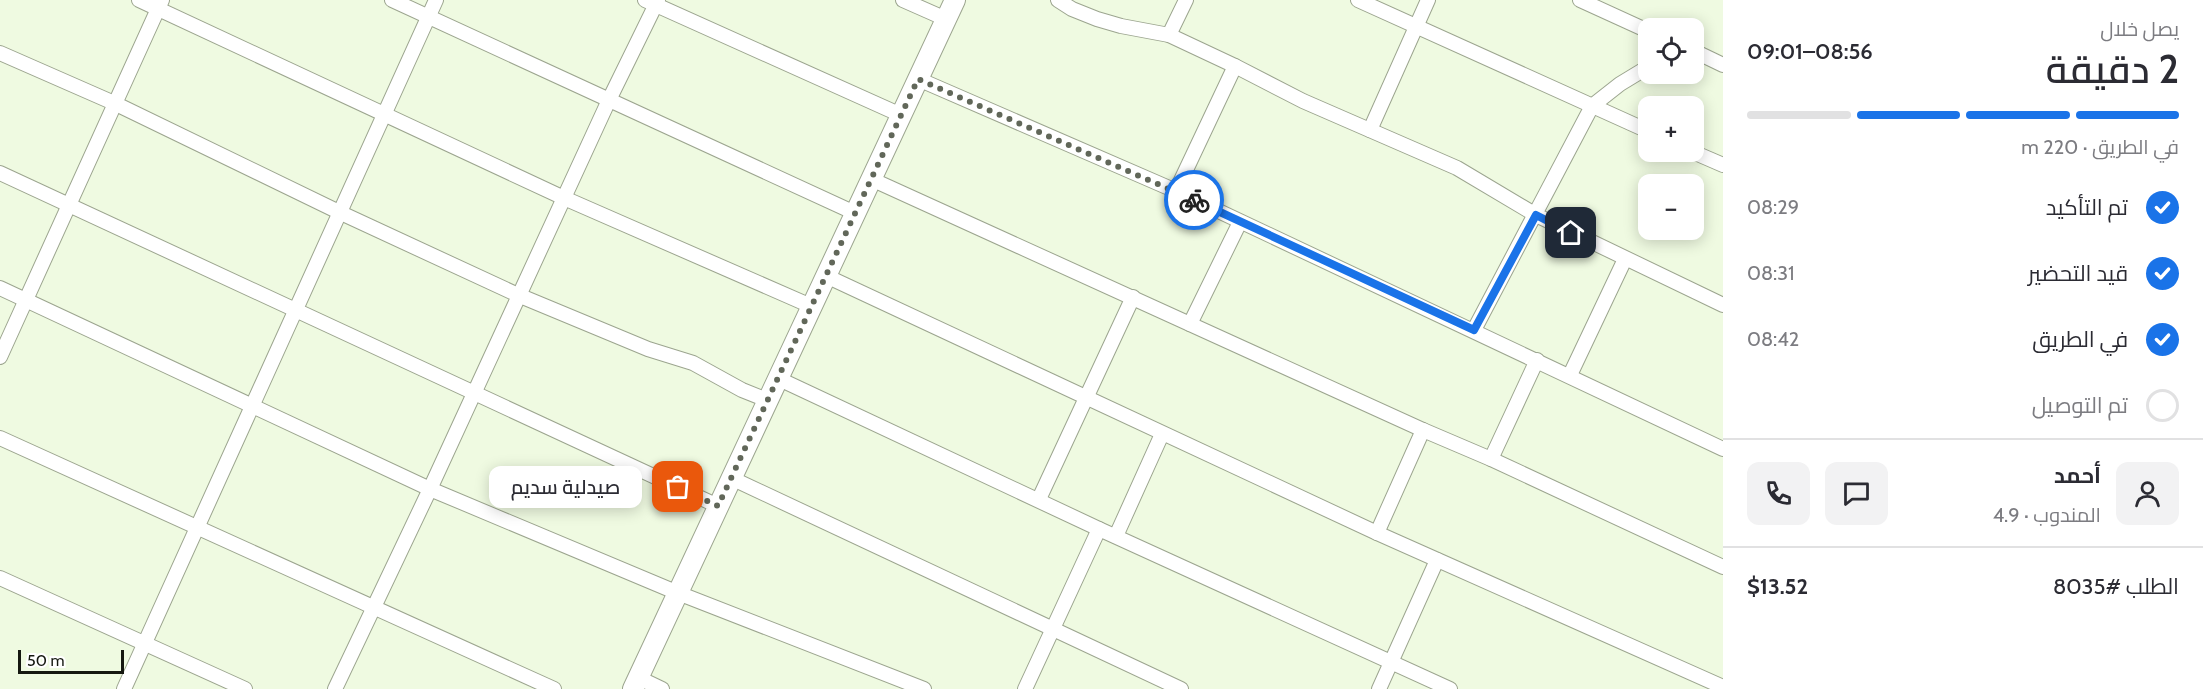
<!DOCTYPE html>
<html lang="ar">
<head>
<meta charset="utf-8">
<style>
  :root { --surface:#fff; --page:#f2f2f3; --text:#2b2b33; --muted:#7c7c81; --line:#e1e1e2; --accent:#1a73e8 }
  body { margin:0; font-family:Cabin,Cairo,sans-serif; background:var(--page); color:var(--text); direction:rtl; height:100vh; display:flex; flex-direction:column; font-size:22px; white-space:nowrap }
  * { box-sizing:border-box; margin:0 }
  p { font-size:20px; color:var(--muted) }
  .icon { flex:none; width:33px; height:33px; fill:none; stroke:currentColor; stroke-width:2; stroke-linecap:round; stroke-linejoin:round }
  .map { position:relative; flex:1; overflow:hidden; direction:ltr }
  .drawer { display:flex; flex-direction:column; background:var(--surface); width:480px }
  .drawer>* { flex:none }
  .tools { position:absolute; left:1638px; top:18px; display:grid; gap:12px }
  .tools a { display:grid; place-items:center; width:66px; height:66px; border-radius:12px; background:var(--surface); box-shadow:0 3px 15px #0003; font-size:30px }
  .scale { position:absolute; left:18px; bottom:15px; width:106px; box-sizing:border-box; padding-left:6px; border:3px solid #151810; border-top:0; font-size:16px; line-height:21px; white-space:nowrap; color:#151810; -webkit-text-stroke:4px #fff; paint-order:stroke }
  .pin { position:absolute; display:grid; place-items:center; width:51px; height:51px; color:#fff; margin:-26px; border-radius:12px; box-shadow:0 3px 9px #0006 }
  .courier { position:absolute; display:grid; place-items:center; width:60px; height:60px; margin:-30px; border:4px solid #1a73e8; border-radius:50%; background:#fff; color:#222; box-shadow:0 2px 8px #0007 }
  .bubble { position:absolute; height:42px; border-radius:12px; background:var(--surface); box-shadow:0 3px 15px #0003; font-size:20px; font-weight:600; line-height:42px; text-align:center; direction:rtl }
  .overview em { font-style:normal; font-weight:600 }
  .overview div { display:flex; flex-direction:column-reverse }
  .overview { display:flex; align-items:center; justify-content:space-between; height:102px; padding:0 24px }
  h1 { font-size:39px; font-weight:600; line-height:45px }
  .bar { display:grid; grid-template-columns:repeat(4,1fr); gap:9px 6px; align-content:center; height:72px; padding:0 24px }
  .bar i { height:8px; border-radius:4px; background:var(--line) }
  .bar .active { background:var(--accent) }
  .bar p { grid-column:span 4 }
  .line { display:flex; align-items:center; gap:15px; padding:0 24px; border-top:2px solid var(--line) }
  .line div { flex:1 }
  .round { display:grid; place-items:center; flex:none; width:63px; height:63px; border-radius:12px; background:var(--page) }
  ol { padding:0 24px; list-style:none }
  li { display:flex; align-items:center; gap:18px; height:66px }
  li p { margin-inline-start:auto }
  li .icon { padding:6px; border-radius:50%; background:var(--accent); color:#fff; stroke-width:4 }
  li:last-child { color:var(--muted) }
  li i { width:33px; height:33px; border:3px solid var(--line); border-radius:50% }
  main { display:flex; flex:1; min-height:0 }
  .map>svg:first-child { display:block }
  .lines { fill:none; stroke-linecap:round; stroke-linejoin:round }
  .minor-casing { stroke:#9ca58f; stroke-width:16 }
  .secondary-casing { stroke:#9ca58f; stroke-width:22 }
  .minor { stroke:#fff; stroke-width:14 }
  .secondary { stroke:#fff; stroke-width:20 }
  .done { stroke:#616759; stroke-width:6; stroke-dasharray:0 10.8 }
  .route { stroke:#1a73e8; stroke-width:8 }
</style>
</head>
<body>
<main>
<section class="drawer">
<div class="overview"><div><h1>2 دقيقة</h1><p>يصل خلال</p></div><em>08:56–09:01</em></div>
<div class="bar"><i class="active"></i><i class="active"></i><i class="active"></i><i></i><p>في الطريق · 220 m</p></div>
<ol>
<li><svg class="icon" aria-label="check" viewBox="0 0 24 24"><path d="M5 12l5 5 9-10"/></svg>تم التأكيد<p>08:29</p></li>
<li><svg class="icon" aria-label="check" viewBox="0 0 24 24"><path d="M5 12l5 5 9-10"/></svg>قيد التحضير<p>08:31</p></li>
<li><svg class="icon" aria-label="check" viewBox="0 0 24 24"><path d="M5 12l5 5 9-10"/></svg>في الطريق<p>08:42</p></li>
<li><i></i>تم التوصيل</li>
</ol>
<div class="line" style="height:108px"><a class="round"><svg class="icon" aria-label="person" viewBox="0 0 24 24"><circle cx="12" cy="8" r="4"/><path d="M4 21q1-7 8-7t8 7"/></svg></a><div><b>أحمد</b><p>المندوب · 4.9</p></div><a class="round"><svg class="icon" aria-label="chat" viewBox="0 0 24 24"><path d="M4 5h16v11H9l-5 4z"/></svg></a><a class="round"><svg class="icon" aria-label="phone" viewBox="0 0 24 24"><path d="M5 4h4l2 5-3 2q2 4 5 5l2-3 5 2v4C11 20 4 13 5 4z"/></svg></a></div>
<div class="line" style="height:78px"><div>الطلب #8035</div><b>$13.52</b></div>
</section>
<div class="map">
<svg width="1723" height="689" viewBox="0 0 1723 689">
  <rect width="100%" height="100%" fill="#effae1"/>
  <g class="lines">
    <defs>
      <g id="minor">
        <polyline points="139,0 564,198 811,306"/>
        <polyline points="392,0 855,213"/>
        <polyline points="645,0 901,115"/>
        <polyline points="903,0 946,19"/>
        <polyline points="1058,0 1072,9 1097,19 1121,26 1169,35 1235,66 1303,101 1457,168 1536,215 1723,305"/>
        <polyline points="1358,0 1648,131"/>
        <polyline points="1580,0 1648,31"/>
        <polyline points="1169,35 1186,0"/>
        <polyline points="1694,51 1723,65"/>
        <polyline points="0,53 114,103 341,213 518,295 648,349 693,363 742,390 767,400"/>
        <polyline points="918,79 1176,191 1723,449"/>
        <polyline points="1370,130 1428,0"/>
        <polyline points="1693,152 1723,165"/>
        <polyline points="0,173 718,506"/>
        <polyline points="871,179 1423,430 1491,459 1723,567"/>
        <polyline points="1176,191 1235,66"/>
        <polyline points="826,276 1377,533 1723,687"/>
        <polyline points="0,288 430,489 678,593 924,689"/>
        <polyline points="1190,324 1240,222"/>
        <polyline points="1474,330 1592,106 1620,84 1648,67"/>
        <polyline points="0,357 162,0"/>
        <polyline points="1570,375 1625,259"/>
        <polyline points="777,378 1099,529 1450,689"/>
        <polyline points="0,438 554,689"/>
        <polyline points="1491,459 1537,360"/>
        <polyline points="731,478 1181,689"/>
        <polyline points="1039,499 1133,297"/>
        <polyline points="1377,533 1423,430"/>
        <polyline points="1116,536 1162,434"/>
        <polyline points="0,578 245,689"/>
        <polyline points="639,678 662,689"/>
        <polyline points="124,689 436,0"/>
        <polyline points="335,689 430,489 609,100 658,0"/>
        <polyline points="1025,689 1099,529"/>
        <polyline points="1379,689 1437,560"/>
      </g>
      <polyline id="secondary" points="633,689 955,0"/>
    </defs>
    <use href="#minor" class="minor-casing"/>
    <use href="#secondary" class="secondary-casing"/>
    <use href="#minor" class="minor"/>
    <use href="#secondary" class="secondary"/>
  </g>
  <g class="lines">
    <polyline class="done" points="678,487 718,506 918,79 1194,200"/>
    <polyline class="route" points="1194,200 1474,330 1536,215 1571,233"/>
  </g>
</svg>
<div class="tools">
<a><svg class="icon" aria-label="locate" viewBox="0 0 24 24"><circle cx="12" cy="12" r="6"/><path d="M12 2v4M12 18v4M2 12h4M18 12h4"/></svg></a>
<a>+</a>
<a>−</a>
</div>
<div class="scale">50 m</div>
<div class="pin" style="left:678px;top:487px;background:#ea580c"><svg class="icon" aria-label="bag" viewBox="0 0 24 24"><path d="M5 8h14l-1 12H6zM9 8a3 3 0 0 1 6 0"/></svg></div>
<div class="pin" style="left:1571px;top:233px;background:#1f2937"><svg class="icon" aria-label="home" viewBox="0 0 24 24"><path d="M3 11l9-7 9 7M6 9v11h12V9"/></svg></div>
<div class="courier" style="left:1194px;top:200px"><svg class="icon" aria-label="bike" viewBox="0 0 24 24"><circle cx="6" cy="16" r="4"/><circle cx="18" cy="16" r="4"/><path d="M6 16l4-8h5l3 8M10 8l3 8H6M13 5h3"/></svg></div>
<div class="bubble" style="left:489px;top:466px;width:153px">صيدلية سديم</div>
</div>
</main>
</body>
</html>
